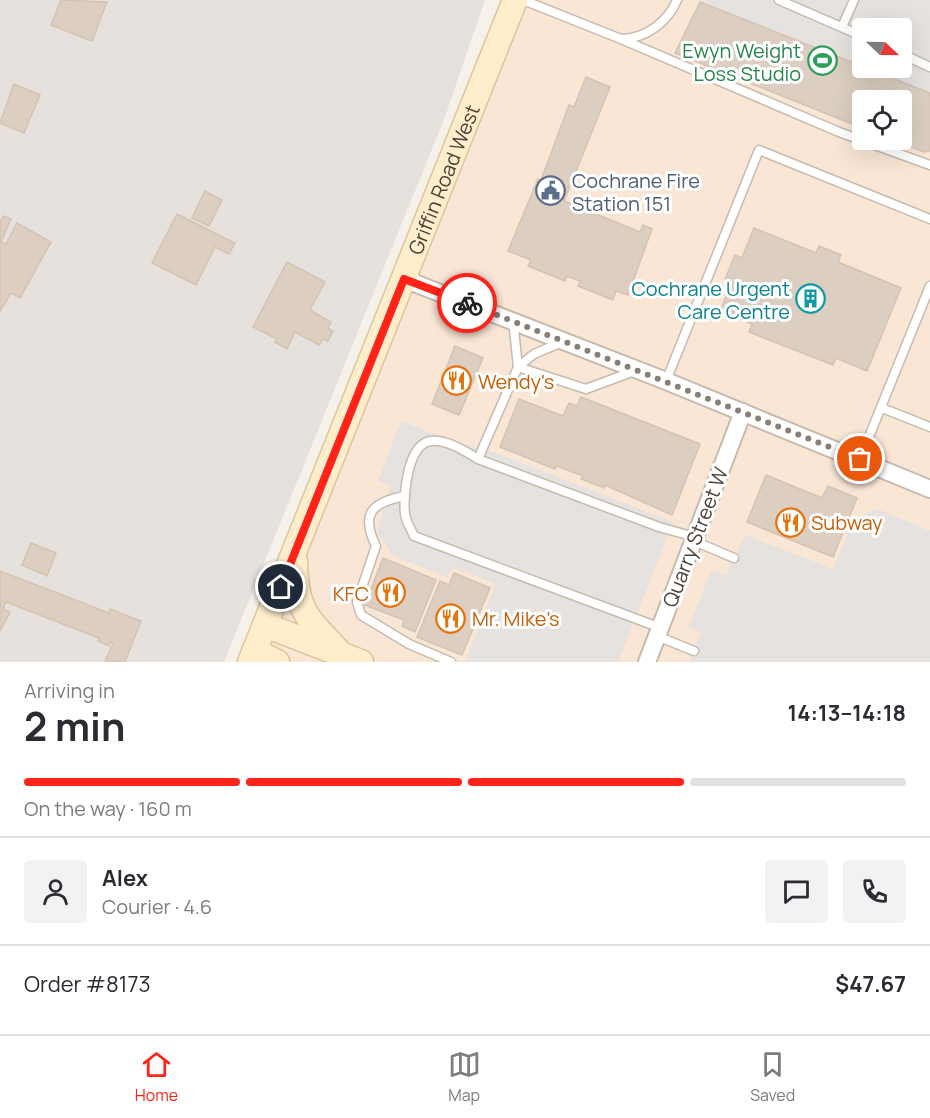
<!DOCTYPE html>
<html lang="en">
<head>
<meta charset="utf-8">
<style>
  :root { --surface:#fff; --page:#f2f2f3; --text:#2b2b33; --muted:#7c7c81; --line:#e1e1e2; --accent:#ff2319 }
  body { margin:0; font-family:Manrope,sans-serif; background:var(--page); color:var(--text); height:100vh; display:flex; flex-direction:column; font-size:22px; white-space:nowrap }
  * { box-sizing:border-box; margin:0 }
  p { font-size:20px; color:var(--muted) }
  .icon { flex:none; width:33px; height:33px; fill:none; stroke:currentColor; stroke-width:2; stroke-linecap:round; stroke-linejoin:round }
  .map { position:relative; height:662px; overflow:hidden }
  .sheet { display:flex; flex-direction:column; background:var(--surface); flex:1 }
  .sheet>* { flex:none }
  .needle { width:39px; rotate:112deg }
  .tools { position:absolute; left:852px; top:18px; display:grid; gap:12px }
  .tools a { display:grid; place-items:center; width:60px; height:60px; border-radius:6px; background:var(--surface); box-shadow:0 6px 24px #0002; font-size:30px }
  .pin { position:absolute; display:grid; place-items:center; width:51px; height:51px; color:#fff; margin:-26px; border:3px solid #fff; border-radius:50%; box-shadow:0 2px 6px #0007 }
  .courier { position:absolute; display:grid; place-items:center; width:60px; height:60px; margin:-30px; border:4px solid #ff2319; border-radius:50%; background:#fff; color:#222; box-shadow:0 2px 8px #0007 }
  .summary em { font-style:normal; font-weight:700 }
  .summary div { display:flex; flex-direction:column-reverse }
  .summary { display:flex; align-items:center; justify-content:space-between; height:102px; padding:0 24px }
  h1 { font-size:39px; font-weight:700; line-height:45px }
  .bar { display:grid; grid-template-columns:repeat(4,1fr); gap:9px 6px; align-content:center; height:72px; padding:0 24px }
  .bar i { height:8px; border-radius:4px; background:var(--line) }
  .bar .on { background:var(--accent) }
  .bar p { grid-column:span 4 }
  .line { display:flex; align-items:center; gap:15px; padding:0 24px; border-top:2px solid var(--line) }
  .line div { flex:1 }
  .round { display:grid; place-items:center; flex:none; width:63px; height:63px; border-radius:6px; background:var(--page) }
  .tab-bar { display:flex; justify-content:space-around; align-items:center; height:84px; border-top:2px solid var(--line); background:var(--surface); font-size:16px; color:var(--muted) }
  .tab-bar a { display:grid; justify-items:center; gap:3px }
  .tab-bar .on { color:var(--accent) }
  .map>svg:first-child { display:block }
  .commercial { fill:#f9e6d5; fill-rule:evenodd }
  .industrial { fill:#e6e1dc }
  .parking { fill:#e5e2df }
  .building { fill:#dccfc2; stroke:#d5c3b2; stroke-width:1.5 }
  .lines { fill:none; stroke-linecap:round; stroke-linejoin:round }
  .lane-casing { stroke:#c6bbaf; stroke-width:11 }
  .street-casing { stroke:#c6bbaf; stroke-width:20 }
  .secondary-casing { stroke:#ddc49a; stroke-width:27 }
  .lane { stroke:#fff; stroke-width:8 }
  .street { stroke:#fff; stroke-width:16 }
  .secondary { stroke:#ffedcc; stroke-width:24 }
  .done { stroke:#888077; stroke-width:6; stroke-dasharray:0 10.8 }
  .route { stroke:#ff2319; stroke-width:8 }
  .labels { text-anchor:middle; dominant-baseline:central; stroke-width:6; stroke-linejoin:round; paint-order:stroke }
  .leisure-label { font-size:20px; fill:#27864d; stroke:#fff; text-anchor:end }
  .street-label { font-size:20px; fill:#4c4238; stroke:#fff }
  .service-label { font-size:20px; fill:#4e5e75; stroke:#fff; text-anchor:start }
  .culture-label { font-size:20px; fill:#0d838f; stroke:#fff; text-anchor:end }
  .food-label { font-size:20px; fill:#c56008; stroke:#fff; text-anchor:start }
</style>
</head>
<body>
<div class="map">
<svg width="930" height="662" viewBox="0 0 930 662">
  <rect width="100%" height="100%" fill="#f6f2eb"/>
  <path class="commercial" d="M529 0H930V662H250ZM862 28H902V68H862ZM862 100H902V140H862Z"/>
  <polygon class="industrial" points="0,0 485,0 445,117 224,662 0,662"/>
  <g class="parking">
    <polygon points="702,0 930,0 930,93 866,68 902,68 902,28 862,28 862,66 700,2"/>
    <polygon points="401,421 449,440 493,452 673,522 618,662 465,662 496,584 453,567 447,577 392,555 377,532 391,486 378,481"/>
    <polygon points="878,509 930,531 930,662 689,662 701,632 689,627 711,571 726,575 745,535 833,569 854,519"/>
  </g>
  <g class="building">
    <polygon points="61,0 107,2 92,41 51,25"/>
    <polygon points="700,2 930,93 930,151 924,152 892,140 902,140 902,100 862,100 862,128 675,53"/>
    <polygon points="586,77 610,87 564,201 640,232 643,225 652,229 628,295 616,291 613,300 578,286 580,281 567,276 565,281 528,266 531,260 508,251 538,179 541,180 569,105 574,107"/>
    <polygon points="14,84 40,95 24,133 0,123"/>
    <polygon points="205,191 222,200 209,226 192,218"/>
    <polygon points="177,214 235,243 229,254 215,247 196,285 152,263"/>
    <polygon points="3,216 11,219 1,242 6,244 17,223 51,242 20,298 11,293 0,311 0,223"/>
    <polygon points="754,228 816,253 819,246 841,255 838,262 901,288 867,371 836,358 833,365 749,332 752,324 720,311 732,282 725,279 735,255 742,258"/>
    <polygon points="287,262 325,282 310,310 331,322 328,328 333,331 328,341 323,339 319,345 295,332 287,349 275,342 277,339 253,327"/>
    <polygon points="455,346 483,358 459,415 432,404"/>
    <polygon points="581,397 700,444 672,515 605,485 604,488 581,479 583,476 557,466 555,469 500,447 519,399 563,416 569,403 577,406"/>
    <polygon points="766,475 822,498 828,486 857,498 833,557 747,522"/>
    <polygon points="31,543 56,553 47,576 22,565"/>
    <polygon points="383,558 436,580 415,632 402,626 404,620 365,605"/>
    <polygon points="0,571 109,613 110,609 141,621 125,662 105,662 113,643 110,642 109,646 98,641 99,638 6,602 3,609 10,612 0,631"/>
    <polygon points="454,573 490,588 462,655 417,637 440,581 449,585"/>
  </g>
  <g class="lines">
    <defs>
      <g id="lane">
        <path d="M523 0 621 39C645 39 668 22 677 0"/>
        <polyline points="779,0 862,36"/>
        <polyline points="842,27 854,0"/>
        <polyline points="621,39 839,132 930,165"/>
        <polyline points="902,54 930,67"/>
        <polyline points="513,320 518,367 586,389 637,370"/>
        <polyline points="560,343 534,354 518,367 478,459 659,527 695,537"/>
        <polyline points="666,381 759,150 930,219"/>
        <polyline points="882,408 930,427"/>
        <path d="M478 459C465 451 446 439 431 441 407 444 403 497 405 514 406 522 411 529 414 536L661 628"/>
        <polyline points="860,459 930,286"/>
        <path d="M405 496C372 502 360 514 376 546L357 602 361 615 409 644 451 662"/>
        <polyline points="694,541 734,558"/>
        <polyline points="657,636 694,651"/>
      </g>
      <g id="street">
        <polyline points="404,279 666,381 930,489"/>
        <polyline points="647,662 743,412"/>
      </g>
      <g id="secondary">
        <path d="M295 561C296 613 308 618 341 654"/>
        <polyline points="265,625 361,662"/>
        <polyline points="255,651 277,662"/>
        <path id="s1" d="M250 662 515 0"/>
      </g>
    </defs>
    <use href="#lane" class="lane-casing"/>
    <use href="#street" class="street-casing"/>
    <use href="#secondary" class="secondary-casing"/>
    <use href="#lane" class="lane"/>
    <use href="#street" class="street"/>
    <use href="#secondary" class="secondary"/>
  </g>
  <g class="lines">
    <polyline class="done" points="467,303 860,459"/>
    <polyline class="route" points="281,587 404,279 467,303"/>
  </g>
  <defs>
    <symbol id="stadium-ring" viewBox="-11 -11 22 22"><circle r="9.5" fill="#fff" stroke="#2e9e5b" stroke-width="1.5"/><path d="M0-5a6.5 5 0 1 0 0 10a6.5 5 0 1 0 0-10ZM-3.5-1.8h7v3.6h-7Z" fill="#2e9e5b"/></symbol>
    <symbol id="civic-ring" viewBox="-11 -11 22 22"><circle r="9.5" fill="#fff" stroke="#5c6f8a" stroke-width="1.5"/><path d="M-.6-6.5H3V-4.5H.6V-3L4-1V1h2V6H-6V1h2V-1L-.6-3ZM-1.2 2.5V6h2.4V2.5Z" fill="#5c6f8a"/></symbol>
    <symbol id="building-ring" viewBox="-11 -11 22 22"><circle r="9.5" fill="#fff" stroke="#0f9aa8" stroke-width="1.5"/><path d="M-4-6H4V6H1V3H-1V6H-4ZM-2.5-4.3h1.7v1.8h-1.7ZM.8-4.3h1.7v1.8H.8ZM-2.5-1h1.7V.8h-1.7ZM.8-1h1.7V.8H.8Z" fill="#0f9aa8"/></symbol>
    <symbol id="restaurant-ring" viewBox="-11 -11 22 22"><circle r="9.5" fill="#fff" stroke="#e8710a" stroke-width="1.5"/><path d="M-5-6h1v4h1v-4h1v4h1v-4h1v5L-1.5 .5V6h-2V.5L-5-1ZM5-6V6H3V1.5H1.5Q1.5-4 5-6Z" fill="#e8710a"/></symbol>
  </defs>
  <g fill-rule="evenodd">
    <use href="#stadium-ring" x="806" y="44" width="33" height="33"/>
    <use href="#civic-ring" x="534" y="174" width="33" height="33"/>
    <use href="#building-ring" x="794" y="282" width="33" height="33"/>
    <use href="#restaurant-ring" x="440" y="364" width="33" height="33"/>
    <use href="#restaurant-ring" x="774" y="506" width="33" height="33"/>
    <use href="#restaurant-ring" x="374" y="576" width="33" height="33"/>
    <use href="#restaurant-ring" x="434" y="602" width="33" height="33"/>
  </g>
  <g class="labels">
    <g class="leisure-label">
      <text x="801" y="50">Ewyn Weight<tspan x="801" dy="23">Loss Studio</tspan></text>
    </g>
    <g class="street-label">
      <text stroke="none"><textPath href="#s1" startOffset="520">Griffin Road West</textPath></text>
      <text transform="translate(695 537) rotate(-69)">Quarry Street W</text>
    </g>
    <g class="service-label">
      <text x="572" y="180">Cochrane Fire<tspan x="572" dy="23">Station 151</tspan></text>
    </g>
    <g class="culture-label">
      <text x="790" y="288">Cochrane Urgent<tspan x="790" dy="23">Care Centre</tspan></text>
    </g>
    <g class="food-label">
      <text x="478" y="381">Wendy's</text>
      <text x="811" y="522">Subway</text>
      <text x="369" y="593" text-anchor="end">KFC</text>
      <text x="472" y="618">Mr. Mike's</text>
    </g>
  </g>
</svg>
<div class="tools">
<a><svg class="needle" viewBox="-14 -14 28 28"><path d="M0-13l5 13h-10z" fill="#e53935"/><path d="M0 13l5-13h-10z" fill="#7c7c81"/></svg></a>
<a><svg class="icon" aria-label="locate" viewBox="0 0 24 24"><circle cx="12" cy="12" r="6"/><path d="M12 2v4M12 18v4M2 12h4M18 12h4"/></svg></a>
</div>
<div class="pin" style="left:860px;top:459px;background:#ea580c"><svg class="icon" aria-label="bag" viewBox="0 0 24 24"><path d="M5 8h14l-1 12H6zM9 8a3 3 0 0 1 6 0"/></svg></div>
<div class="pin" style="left:281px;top:587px;background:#1f2937"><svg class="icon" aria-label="home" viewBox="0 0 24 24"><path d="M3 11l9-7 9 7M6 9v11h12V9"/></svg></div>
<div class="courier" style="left:467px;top:303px"><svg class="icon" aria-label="bike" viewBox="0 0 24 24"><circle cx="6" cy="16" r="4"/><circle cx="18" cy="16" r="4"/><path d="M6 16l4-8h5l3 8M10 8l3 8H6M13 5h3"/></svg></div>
</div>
<section class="sheet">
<div class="summary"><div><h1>2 min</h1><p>Arriving in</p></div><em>14:13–14:18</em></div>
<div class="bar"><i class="on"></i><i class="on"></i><i class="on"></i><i></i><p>On the way · 160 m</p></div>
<div class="line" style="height:108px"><a class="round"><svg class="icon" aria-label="person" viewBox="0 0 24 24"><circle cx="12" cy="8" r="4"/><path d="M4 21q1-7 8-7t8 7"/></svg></a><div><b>Alex</b><p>Courier · 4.6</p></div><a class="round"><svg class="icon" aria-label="chat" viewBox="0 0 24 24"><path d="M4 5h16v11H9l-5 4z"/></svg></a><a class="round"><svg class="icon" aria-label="phone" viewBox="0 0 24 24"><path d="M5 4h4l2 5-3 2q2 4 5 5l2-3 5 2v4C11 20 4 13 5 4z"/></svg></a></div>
<div class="line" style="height:78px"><div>Order #8173</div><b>$47.67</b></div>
</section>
<nav class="tab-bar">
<a class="on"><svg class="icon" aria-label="home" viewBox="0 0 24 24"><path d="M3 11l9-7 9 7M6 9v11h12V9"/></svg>Home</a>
<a><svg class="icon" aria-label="map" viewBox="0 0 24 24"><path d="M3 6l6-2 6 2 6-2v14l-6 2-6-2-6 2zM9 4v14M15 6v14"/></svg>Map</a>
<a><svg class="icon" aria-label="saved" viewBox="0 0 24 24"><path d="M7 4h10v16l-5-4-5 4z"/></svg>Saved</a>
</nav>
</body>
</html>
